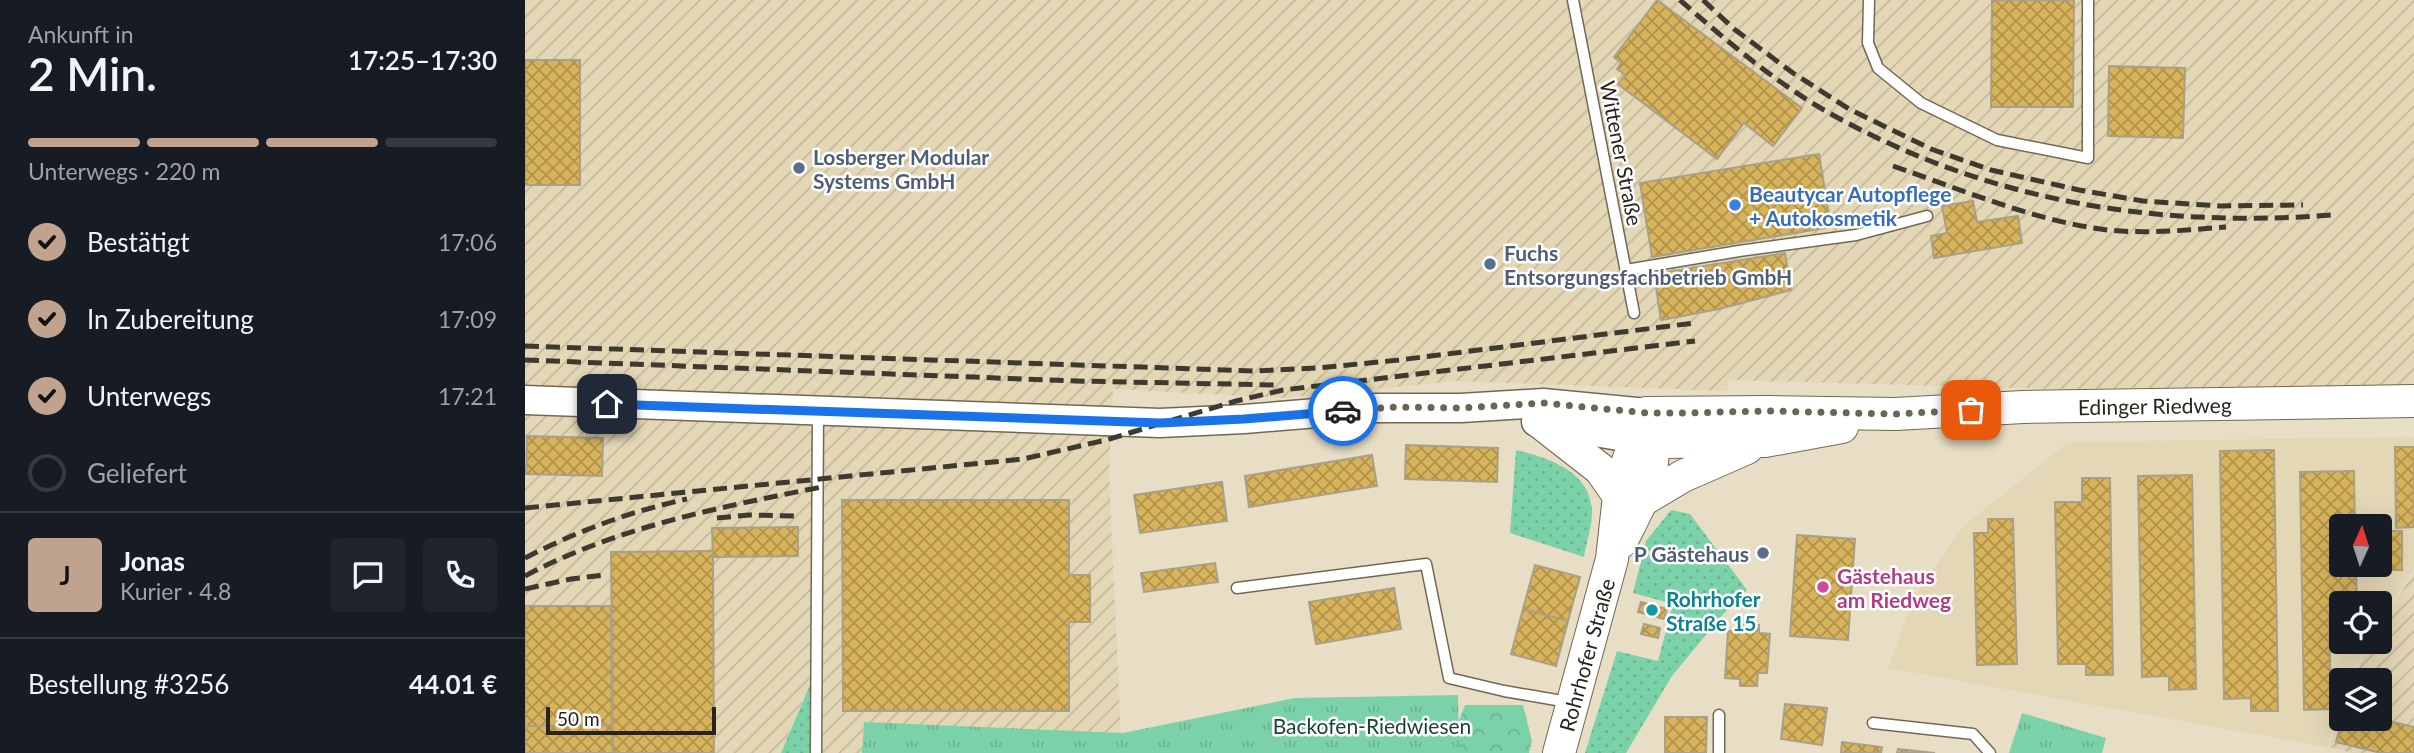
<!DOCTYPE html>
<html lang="de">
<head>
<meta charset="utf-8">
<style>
  :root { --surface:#171b24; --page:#20242c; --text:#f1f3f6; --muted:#9ea1a6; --line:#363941; --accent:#c0a38e }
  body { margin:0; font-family:Lato,sans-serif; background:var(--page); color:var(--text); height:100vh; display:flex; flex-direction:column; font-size:26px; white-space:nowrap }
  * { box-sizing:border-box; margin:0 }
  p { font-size:23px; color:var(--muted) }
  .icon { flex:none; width:38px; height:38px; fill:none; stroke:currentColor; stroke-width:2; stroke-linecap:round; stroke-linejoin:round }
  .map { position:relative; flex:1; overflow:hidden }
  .side { display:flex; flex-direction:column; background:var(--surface); width:525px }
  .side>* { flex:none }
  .needle { width:46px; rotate:3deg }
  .buttons { position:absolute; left:1804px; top:514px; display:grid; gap:14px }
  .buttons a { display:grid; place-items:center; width:63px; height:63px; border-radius:7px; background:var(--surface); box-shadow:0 7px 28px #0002; font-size:35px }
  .scale { position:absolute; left:21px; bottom:18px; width:170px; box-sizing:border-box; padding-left:7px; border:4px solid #28241b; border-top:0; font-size:19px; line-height:24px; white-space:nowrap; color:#28241b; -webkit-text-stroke:5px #fff; paint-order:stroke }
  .pin { position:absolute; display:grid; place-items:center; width:60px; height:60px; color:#fff; margin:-30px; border-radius:14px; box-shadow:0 4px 10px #0006 }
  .courier { position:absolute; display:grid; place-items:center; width:70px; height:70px; margin:-35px; border:5px solid #1a73e8; border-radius:50%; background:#fff; color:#222; box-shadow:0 2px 9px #0007 }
  .head em { font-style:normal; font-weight:600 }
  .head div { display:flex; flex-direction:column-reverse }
  .head { display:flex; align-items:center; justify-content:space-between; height:119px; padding:0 28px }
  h1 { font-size:46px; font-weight:600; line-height:52px }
  .bar { display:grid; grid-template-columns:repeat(4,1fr); gap:10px 7px; align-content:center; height:84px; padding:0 28px }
  .bar i { height:9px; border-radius:5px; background:var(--line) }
  .bar .active { background:var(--accent) }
  .bar p { grid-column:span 4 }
  .line { display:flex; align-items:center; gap:18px; padding:0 28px; border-top:2px solid var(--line) }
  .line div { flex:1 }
  .round { display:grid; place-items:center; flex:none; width:74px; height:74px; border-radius:7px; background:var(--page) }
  ol { padding:0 28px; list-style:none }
  li { display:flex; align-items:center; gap:21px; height:77px }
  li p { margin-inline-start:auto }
  li .icon { padding:7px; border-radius:50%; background:var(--accent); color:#111; stroke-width:4 }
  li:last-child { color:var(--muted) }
  li i { width:38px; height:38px; border:4px solid var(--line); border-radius:50% }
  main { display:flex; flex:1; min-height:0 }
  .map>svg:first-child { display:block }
  .built { fill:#e4d7b6; fill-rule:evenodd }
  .industrial { fill:url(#industrial-furrows) }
  .grass { fill:url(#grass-dots) }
  .forest { fill:url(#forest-crowns) }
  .park { fill:url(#park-tufts) }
  .building { fill:url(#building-cross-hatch); stroke:#aa9f88; stroke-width:2 }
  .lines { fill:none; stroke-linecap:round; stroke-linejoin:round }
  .service-casing { stroke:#726852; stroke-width:13 }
  .tertiary-casing { stroke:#726852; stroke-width:31 }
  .secondary-casing { stroke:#726852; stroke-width:34 }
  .service { stroke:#fff; stroke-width:10 }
  .tertiary { stroke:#fff; stroke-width:28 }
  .secondary { stroke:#fff; stroke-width:32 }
  .rail { stroke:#3f3a2f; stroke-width:5; stroke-dasharray:14 7; stroke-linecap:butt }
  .done { stroke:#6b6556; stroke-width:7; stroke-dasharray:0 12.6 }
  .route { stroke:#1a73e8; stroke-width:9 }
  .service-dot { fill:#5c6f8a; stroke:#fff; stroke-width:2.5 }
  .shop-dot { fill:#3f7fe0; stroke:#fff; stroke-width:2.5 }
  .hotel-dot { fill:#d1479c; stroke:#fff; stroke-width:2.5 }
  .culture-dot { fill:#0f9aa8; stroke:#fff; stroke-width:2.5 }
  .labels { text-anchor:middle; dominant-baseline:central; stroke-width:5; stroke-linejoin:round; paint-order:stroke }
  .street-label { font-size:21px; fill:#28241b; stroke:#fff }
  .service-label { font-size:21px; font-weight:bold; fill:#4e5e75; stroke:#fff; text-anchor:start }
  .shop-label { font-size:21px; font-weight:bold; fill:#366cbe; stroke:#fff; text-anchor:start }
  .hotel-label { font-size:21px; font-weight:bold; fill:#b23c85; stroke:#fff; text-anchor:start }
  .culture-label { font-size:21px; font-weight:bold; fill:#0d838f; stroke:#fff; text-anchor:start }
  .park-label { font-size:21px; fill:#1a4431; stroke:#fff }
</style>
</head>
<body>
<main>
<section class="side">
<div class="head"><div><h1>2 Min.</h1><p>Ankunft in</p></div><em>17:25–17:30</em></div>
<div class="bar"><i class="active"></i><i class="active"></i><i class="active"></i><i></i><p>Unterwegs · 220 m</p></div>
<ol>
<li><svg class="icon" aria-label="check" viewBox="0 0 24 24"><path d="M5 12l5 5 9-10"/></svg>Bestätigt<p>17:06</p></li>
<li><svg class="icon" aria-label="check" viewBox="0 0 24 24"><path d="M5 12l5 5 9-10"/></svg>In Zubereitung<p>17:09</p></li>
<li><svg class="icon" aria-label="check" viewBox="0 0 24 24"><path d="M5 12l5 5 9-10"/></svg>Unterwegs<p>17:21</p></li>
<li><i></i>Geliefert</li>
</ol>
<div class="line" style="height:126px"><b class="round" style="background:var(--accent);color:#111">J</b><div><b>Jonas</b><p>Kurier · 4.8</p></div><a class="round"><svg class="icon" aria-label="chat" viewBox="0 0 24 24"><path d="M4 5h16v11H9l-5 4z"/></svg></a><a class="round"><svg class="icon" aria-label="phone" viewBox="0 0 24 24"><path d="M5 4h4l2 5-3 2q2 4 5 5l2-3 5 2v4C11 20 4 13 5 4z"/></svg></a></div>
<div class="line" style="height:91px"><div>Bestellung #3256</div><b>44.01 €</b></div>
</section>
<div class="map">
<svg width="1889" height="753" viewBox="0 0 1889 753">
  <defs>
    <pattern id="industrial-furrows" width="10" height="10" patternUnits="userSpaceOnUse" patternTransform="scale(1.75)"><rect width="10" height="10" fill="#e4d7b6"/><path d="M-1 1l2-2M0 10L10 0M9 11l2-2" fill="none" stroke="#c4b89c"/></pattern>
    <pattern id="grass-dots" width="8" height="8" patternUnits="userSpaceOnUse" patternTransform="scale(1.75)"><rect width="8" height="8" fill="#7cd2a8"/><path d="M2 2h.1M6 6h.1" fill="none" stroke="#6bb490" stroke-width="1.8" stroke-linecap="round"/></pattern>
    <pattern id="forest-crowns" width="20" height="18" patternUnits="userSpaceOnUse" patternTransform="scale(1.75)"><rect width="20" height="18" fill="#7cd2a8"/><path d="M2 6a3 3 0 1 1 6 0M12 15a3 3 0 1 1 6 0" fill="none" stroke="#6bb490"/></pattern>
    <pattern id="park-tufts" width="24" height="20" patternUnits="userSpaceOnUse" patternTransform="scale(1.75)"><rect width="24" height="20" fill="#7cd2a8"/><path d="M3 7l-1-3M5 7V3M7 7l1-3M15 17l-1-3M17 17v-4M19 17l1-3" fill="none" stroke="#6bb490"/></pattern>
    <pattern id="building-cross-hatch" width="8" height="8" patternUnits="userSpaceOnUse" patternTransform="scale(1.75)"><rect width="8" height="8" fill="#d7b35b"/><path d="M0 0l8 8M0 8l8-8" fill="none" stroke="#ae914a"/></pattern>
  </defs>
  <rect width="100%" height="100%" fill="#e8dec5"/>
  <path class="built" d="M1889 437V568L1855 622V604H1816V642H1843L1824 681H1816V703L1802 747 1363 668 1389 597 1437 527 1543 442ZM1816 527H1855V565H1816Z"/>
  <g class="industrial">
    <polygon points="0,0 1889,0 1889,385 1524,389 1205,380 1201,391 930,381 760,398 588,389 584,477 596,737 350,753 294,753 286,681 256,753 0,753"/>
    <polygon points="1889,572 1889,753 1827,753 1805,747 1816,712 1816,719 1855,719 1855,681 1826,681 1846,642 1855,642 1855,626"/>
  </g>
  <g class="grass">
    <path d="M991 450C1023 458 1063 470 1067 509 1068 524 1061 543 1059 557L985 533Z"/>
    <polygon points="1146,510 1165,514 1222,590 1199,613 1147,676 1101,753 1060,753 1092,651 1133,661 1148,604 1108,593 1121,541"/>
    <polygon points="287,680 286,753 256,753"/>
  </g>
  <polygon class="forest" points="940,705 998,705 1007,741 1004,753 907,753 929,733"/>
  <g class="park">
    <polygon points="933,695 934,753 337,753 339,722 598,733 770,698"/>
    <polygon points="1497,713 1581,738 1577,753 1484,753"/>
  </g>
  <g class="building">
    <polygon points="1132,0 1277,108 1248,146 1219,123 1192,159 1093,84 1100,75 1092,69 1096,63 1089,57"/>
    <polygon points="1467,0 1549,0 1548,107 1466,107"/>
    <rect x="0" y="60" width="55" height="125"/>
    <polygon points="1584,66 1660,68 1658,138 1583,136"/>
    <polygon points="1294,154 1306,227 1127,257 1115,183"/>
    <polygon points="1448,201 1452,222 1493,216 1497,243 1409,258 1406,236 1422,233 1417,206"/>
    <polygon points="1260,253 1266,290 1194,309 1136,320 1129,274"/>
    <polygon points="2,436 78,438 77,476 1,474"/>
    <polygon points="881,445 973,448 972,482 880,479"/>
    <polygon points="1870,447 1889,447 1889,527 1871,528"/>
    <polygon points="1749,450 1753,711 1726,711 1726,698 1699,699 1695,451"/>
    <polygon points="847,455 852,486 724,507 720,476"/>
    <polygon points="1829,471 1830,527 1816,527 1816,565 1831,565 1832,604 1816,604 1816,614 1804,614 1806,709 1779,710 1775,472"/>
    <polygon points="1667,475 1671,689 1644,690 1644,676 1617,677 1613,476"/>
    <polygon points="1557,478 1585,478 1588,675 1561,675 1561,664 1533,664 1530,502 1557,502"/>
    <polygon points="697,482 702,521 615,533 609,495"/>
    <polygon points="317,500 544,500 544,575 565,575 565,622 544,622 544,711 318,711"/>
    <polygon points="1463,519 1488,519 1492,664 1452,665 1449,533 1463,533"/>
    <polygon points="273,527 273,556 188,557 187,528"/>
    <rect x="1859" y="531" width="18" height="39"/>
    <polygon points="1272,535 1330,539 1323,640 1265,636"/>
    <polygon points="188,551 189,753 88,753 86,552"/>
    <polygon points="690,563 693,582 619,592 616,573"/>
    <polygon points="1010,565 1055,577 1043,621 998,609"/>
    <polygon points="869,588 876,629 791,644 784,602"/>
    <polygon points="1116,602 1142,609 1139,619 1113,612"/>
    <polygon points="0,606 86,606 87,725 0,726"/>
    <polygon points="998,609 1043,621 1031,666 986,654"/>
    <polygon points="1119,624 1135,628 1133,638 1116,634"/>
    <polygon points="1216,624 1234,625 1234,633 1245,634 1242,673 1233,673 1232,686 1215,686 1215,679 1200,678 1203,631 1216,631"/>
    <polygon points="1260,704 1302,708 1297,745 1256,739"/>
    <polygon points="1140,717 1182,717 1181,753 1140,753"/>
    <polygon points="1817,719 1855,719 1889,727 1889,753 1856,753 1811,742"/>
    <polygon points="87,725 88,753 0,753 0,726"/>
    <polygon points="1317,742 1357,747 1356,753 1316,753"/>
    <polygon points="1373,749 1410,753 1372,753"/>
  </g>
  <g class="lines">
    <defs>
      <g id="service">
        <polyline points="1048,0 1109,313"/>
        <polyline points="1344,0 1343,43 1353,68 1396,103 1472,140 1563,158 1563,0"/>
        <polyline points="1101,270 1214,251 1331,235 1402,216"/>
        <polyline points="712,588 901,564 924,678 979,691 1043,702"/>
        <polyline points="1348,723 1448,734 1465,753"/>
        <polyline points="291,753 293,412"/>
        <polyline points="1194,753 1194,715"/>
      </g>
      <g id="tertiary">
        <polyline points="0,400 635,423 719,419 852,408 936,408 1018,403 1122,413"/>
        <polyline points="1011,422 1129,442"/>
      </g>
      <g id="secondary">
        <path id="s1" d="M1122 413 1244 412 1370 414 1498 407 1889 401"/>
        <polyline points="1016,423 1075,469 1094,496"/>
        <polyline points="1129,442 1240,441 1317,427"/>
        <polyline points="1116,501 1158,476 1222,448"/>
        <path d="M1096 542C1117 500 1136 470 1124 423"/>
        <path id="s2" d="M1034 753 1087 559 1094 496 1103 461 1122 413"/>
      </g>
    </defs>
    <use href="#service" class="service-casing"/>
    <use href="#tertiary" class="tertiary-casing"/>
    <use href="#secondary" class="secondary-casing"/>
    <use href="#service" class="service"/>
    <use href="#tertiary" class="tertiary"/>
    <use href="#secondary" class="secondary"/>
    <g class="rail">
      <path d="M1155 0C1205 44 1258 89 1317 120 1471 203 1634 228 1807 215"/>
      <polyline points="1178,0 1209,29 1268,73 1324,109 1406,149 1466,170 1554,190 1618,201 1695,206 1778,205"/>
      <path d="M1368 166C1438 190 1509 221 1583 230 1623 234 1662 230 1701 227"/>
      <polyline points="0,346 730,371 793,368 874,360 1169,323"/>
      <polyline points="0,360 551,381 752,385"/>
      <polyline points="0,508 498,459 581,440 711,401 758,390 1170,341"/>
      <polyline points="192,518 224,515 269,516"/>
      <path d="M0 558C50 532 106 511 162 499"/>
      <path d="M0 576C92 527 195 507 297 487"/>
      <polyline points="0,589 46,579 79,575"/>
    </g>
  </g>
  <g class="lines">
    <polyline class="done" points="818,411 870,407 936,408 1018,403 1122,413 1155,413 1244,411 1370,414 1446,410"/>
    <polyline class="route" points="82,404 635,423 719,419 818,411"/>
  </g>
  <g class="service-dot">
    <circle cx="274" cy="168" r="7"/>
    <circle cx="965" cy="264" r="7"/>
    <circle cx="1238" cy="553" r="7"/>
  </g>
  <circle class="shop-dot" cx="1210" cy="205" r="7"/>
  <circle class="hotel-dot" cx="1298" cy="587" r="7"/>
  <circle class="culture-dot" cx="1127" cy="610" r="7"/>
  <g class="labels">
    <g class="street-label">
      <text transform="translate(1097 153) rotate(79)">Wittener Straße</text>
      <text stroke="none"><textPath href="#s1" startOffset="508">Edinger Riedweg</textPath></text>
      <text stroke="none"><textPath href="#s2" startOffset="102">Rohrhofer Straße</textPath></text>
    </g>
    <g class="service-label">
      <text x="288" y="156">Losberger Modular<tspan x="288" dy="24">Systems GmbH</tspan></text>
      <text x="979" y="252">Fuchs<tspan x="979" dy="24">Entsorgungsfachbetrieb GmbH</tspan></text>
      <text x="1224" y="553" text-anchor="end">P Gästehaus</text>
    </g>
    <g class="shop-label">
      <text x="1224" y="193">Beautycar Autopflege<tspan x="1224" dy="24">+ Autokosmetik</tspan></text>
    </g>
    <g class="hotel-label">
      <text x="1312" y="575">Gästehaus<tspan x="1312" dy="24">am Riedweg</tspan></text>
    </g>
    <g class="culture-label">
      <text x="1141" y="598">Rohrhofer<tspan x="1141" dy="24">Straße 15</tspan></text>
    </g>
    <g class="park-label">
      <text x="847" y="725">Backofen-Riedwiesen</text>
    </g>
  </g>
</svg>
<div class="buttons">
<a><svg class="needle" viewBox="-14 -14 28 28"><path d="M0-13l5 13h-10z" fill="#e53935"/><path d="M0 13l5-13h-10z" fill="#9ea1a6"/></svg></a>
<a><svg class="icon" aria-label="locate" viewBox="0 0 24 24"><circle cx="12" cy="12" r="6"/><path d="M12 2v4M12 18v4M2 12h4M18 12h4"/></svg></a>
<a><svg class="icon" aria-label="layers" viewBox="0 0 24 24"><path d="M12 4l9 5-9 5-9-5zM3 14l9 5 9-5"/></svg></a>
</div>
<div class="scale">50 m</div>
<div class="pin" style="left:1446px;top:410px;background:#ea580c"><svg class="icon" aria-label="bag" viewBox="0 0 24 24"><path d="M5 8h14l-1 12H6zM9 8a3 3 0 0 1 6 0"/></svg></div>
<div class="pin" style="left:82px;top:404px;background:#1f2937"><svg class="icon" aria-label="home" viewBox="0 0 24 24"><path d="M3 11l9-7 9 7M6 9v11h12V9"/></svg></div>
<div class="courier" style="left:818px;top:411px"><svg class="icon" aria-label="car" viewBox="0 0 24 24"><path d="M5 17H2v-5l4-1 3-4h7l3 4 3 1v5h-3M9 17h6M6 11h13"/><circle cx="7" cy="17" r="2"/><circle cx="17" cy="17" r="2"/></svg></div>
</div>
</main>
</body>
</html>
